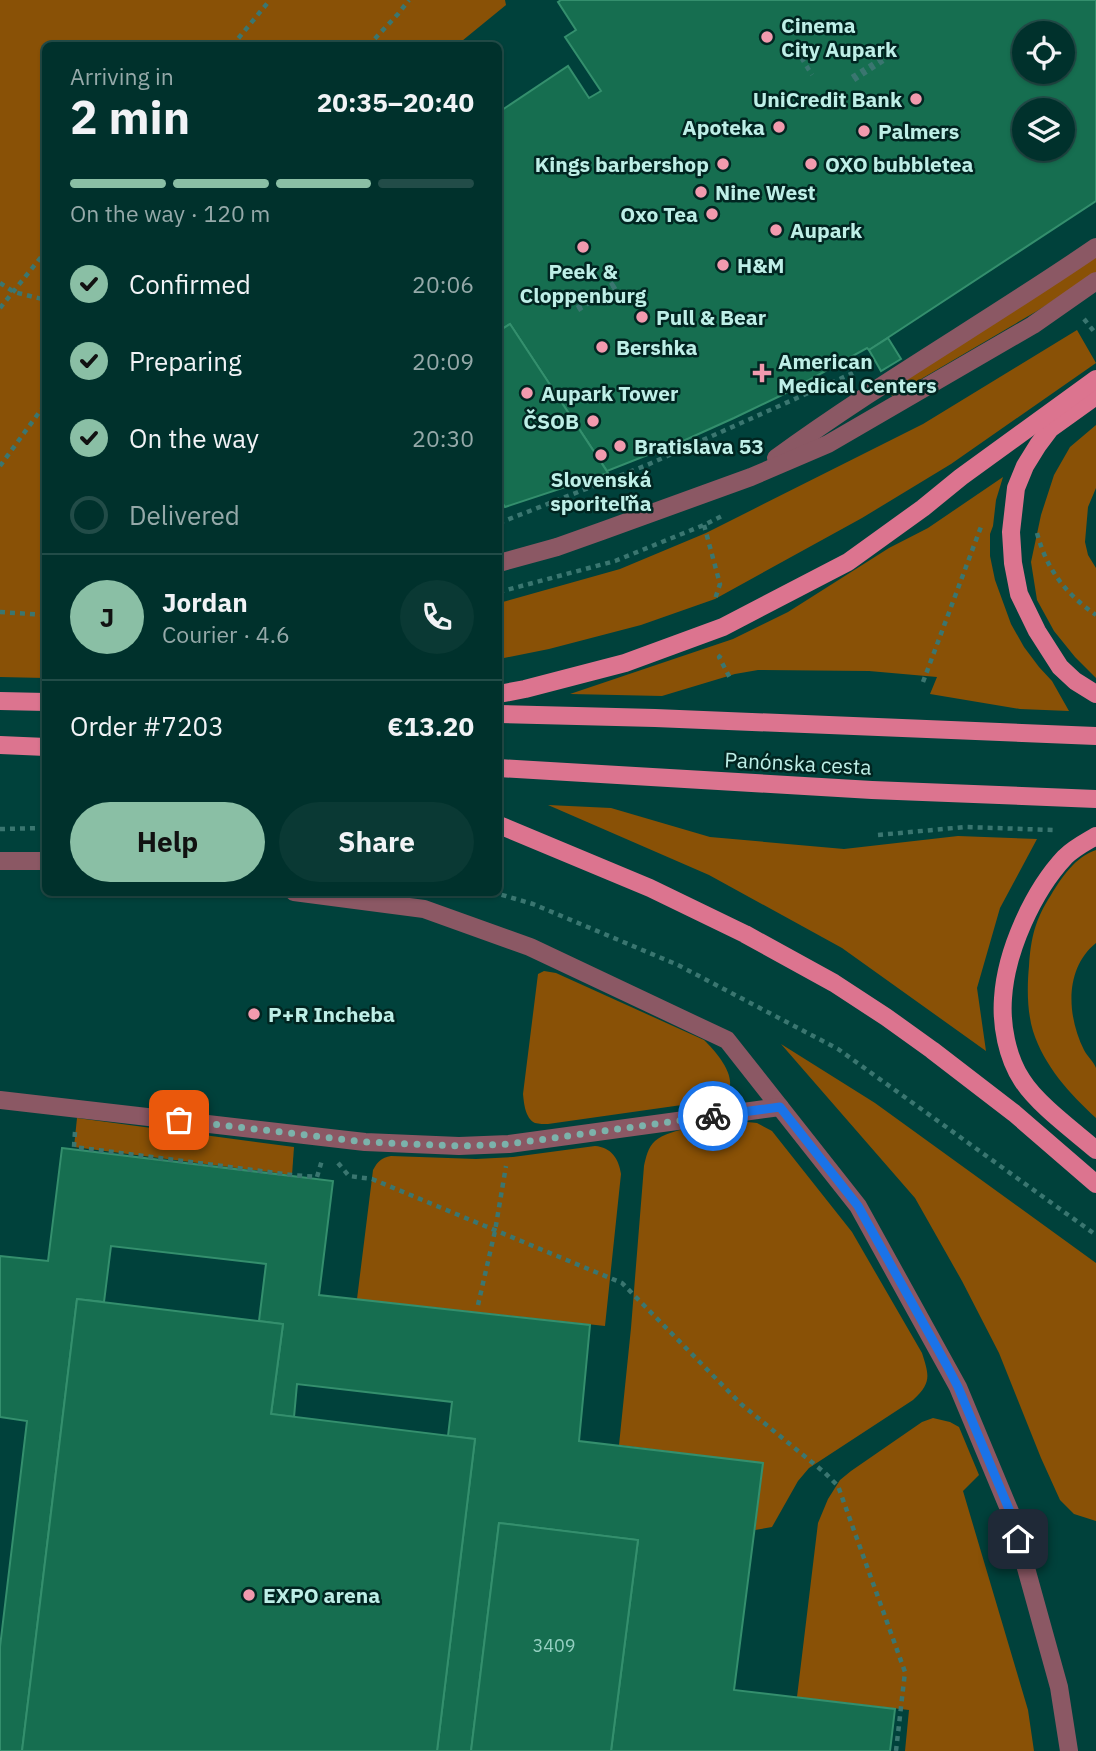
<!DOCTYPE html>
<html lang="en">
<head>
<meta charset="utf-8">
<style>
  :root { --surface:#00312c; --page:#0a3934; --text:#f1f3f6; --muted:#95a9a9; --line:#224c48; --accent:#8abfa5 }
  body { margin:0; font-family:"IBM Plex Sans",sans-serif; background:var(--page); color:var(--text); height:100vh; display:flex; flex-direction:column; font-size:26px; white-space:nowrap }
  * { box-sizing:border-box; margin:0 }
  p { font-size:23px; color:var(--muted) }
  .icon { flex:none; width:38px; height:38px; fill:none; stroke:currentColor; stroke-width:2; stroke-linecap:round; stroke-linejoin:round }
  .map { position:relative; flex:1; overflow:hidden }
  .side { position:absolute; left:42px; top:42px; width:460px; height:854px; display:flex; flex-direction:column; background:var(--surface); border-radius:10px; box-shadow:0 2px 5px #0004,0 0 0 2px var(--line) }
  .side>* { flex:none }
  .buttons { position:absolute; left:1012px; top:21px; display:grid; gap:14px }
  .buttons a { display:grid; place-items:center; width:63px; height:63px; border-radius:50%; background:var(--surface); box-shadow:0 2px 5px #0004,0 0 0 2px var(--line); font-size:35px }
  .pin { position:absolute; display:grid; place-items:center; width:60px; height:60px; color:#fff; margin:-30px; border-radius:14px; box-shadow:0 4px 10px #0006 }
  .courier { position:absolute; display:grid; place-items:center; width:70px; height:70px; margin:-35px; border:5px solid #1a73e8; border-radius:50%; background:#fff; color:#222; box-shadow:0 2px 9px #0007 }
  .summary em { font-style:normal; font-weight:700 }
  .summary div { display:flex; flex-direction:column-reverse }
  .summary { display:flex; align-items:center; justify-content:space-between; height:119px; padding:0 28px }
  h1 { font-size:46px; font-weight:700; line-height:52px }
  .bar { display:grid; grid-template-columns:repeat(4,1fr); gap:10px 7px; align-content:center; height:84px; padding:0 28px }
  .bar i { height:9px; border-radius:5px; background:var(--line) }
  .bar .current { background:var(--accent) }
  .bar p { grid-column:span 4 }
  .line { display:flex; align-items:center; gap:18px; padding:0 28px; border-top:2px solid var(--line) }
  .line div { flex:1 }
  .round { display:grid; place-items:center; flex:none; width:74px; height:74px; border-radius:37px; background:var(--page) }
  ol { padding:0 28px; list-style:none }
  li { display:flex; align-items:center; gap:21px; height:77px }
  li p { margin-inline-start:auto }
  li .icon { padding:7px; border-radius:50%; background:var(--accent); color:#111; stroke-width:4 }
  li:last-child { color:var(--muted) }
  li i { width:38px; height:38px; border:4px solid var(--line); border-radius:50% }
  .cta { display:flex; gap:14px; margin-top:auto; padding:14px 28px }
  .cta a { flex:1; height:80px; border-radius:42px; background:var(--accent); color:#111; font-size:28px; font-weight:700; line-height:80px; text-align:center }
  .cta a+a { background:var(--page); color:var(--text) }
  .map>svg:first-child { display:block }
  .green { fill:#895106 }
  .building { fill:#166e50; stroke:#348f6d; stroke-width:2; fill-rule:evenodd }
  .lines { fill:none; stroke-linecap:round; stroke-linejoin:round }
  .path { stroke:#3a7670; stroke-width:4.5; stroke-dasharray:5 5; stroke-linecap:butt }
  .minor { stroke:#8b5864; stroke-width:18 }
  .major { stroke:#dc748f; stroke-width:18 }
  .done { stroke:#7cb2ab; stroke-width:7; stroke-dasharray:0 12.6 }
  .route { stroke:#1a73e8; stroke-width:9 }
  .poi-dot { fill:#f29aae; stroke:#012521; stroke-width:2.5 }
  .labels { text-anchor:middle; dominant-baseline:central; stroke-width:5; stroke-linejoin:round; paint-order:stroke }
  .number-label { font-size:18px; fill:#94cfc1 }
  .poi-label { font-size:21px; font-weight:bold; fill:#beefe7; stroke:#012521; text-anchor:start }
  .street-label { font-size:21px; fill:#beefe7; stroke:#012521 }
</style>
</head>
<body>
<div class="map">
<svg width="1096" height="1751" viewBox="0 0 1096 1751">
  <rect width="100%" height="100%" fill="#00413b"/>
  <g class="green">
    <polygon points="0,0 505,0 506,5 457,45 46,46 45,678 0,677"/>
    <polygon points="1096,257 1096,273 1037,311 892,396 888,391"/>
    <polygon points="1077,330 1096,363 951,464 862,518 715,599 641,625 549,649 499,659 499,603 620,569 706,533 923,424"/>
    <polygon points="1096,425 1096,488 1088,507 1085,542 1088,555 1096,568 1096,678 1075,657 1054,631 1037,600 1031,562 1041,515 1054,475 1070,447"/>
    <polygon points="1003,477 996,500 993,526 990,534 990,556 995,580 1011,624 1024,647 1039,667 1052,681 1069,711 1020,709 930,694 937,677 869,671 758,670 735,674 662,696 570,694 733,639 788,612 889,548 928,528"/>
    <polygon points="548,805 611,808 710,837 844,849 958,836 1037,839 1000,908 977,988 986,1051 842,948 709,875"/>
    <path d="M1096 850V943C1064 969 1067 1016 1084 1050 1087 1056 1094 1062 1096 1068 1096 1075 1096 1108 1096 1118 1070 1094 1044 1066 1033 1031 1027 1011 1027 987 1029 966 1031 937 1035 920 1051 895 1062 877 1075 857 1096 850Z"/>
    <path d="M544 971 556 973 704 1040C721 1056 750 1093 710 1101L548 1124C544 1124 539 1124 535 1123 525 1118 524 1103 523 1094L538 974Z"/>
    <polygon points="781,1044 875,1103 1096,1263 1096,1521 1074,1514 1060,1500 1041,1458 999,1353 962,1281 915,1198"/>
    <polygon points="77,1118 294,1147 292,1175 74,1147"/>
    <path d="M737 1121 757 1123 772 1131 852 1232 922 1353C929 1375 932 1383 913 1400L809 1468 798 1481 772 1527 755 1530 763 1463 619 1445 631 1328 644 1166C646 1157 648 1147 655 1141 669 1128 718 1123 737 1121Z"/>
    <path d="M595 1146C611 1147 619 1159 621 1174L605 1326 357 1299 373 1170C378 1161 381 1158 391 1156L476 1159 513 1157Z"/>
    <polygon points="933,1418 950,1422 959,1427 979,1475 963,1491 1028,1710 1034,1751 905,1751 909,1710 797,1697 818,1523 828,1499 840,1480 851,1471 922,1422"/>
  </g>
  <g class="building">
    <path d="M561 0H1096V201L869 350 867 348 782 395 734 418 683 441 607 471 510 324 499 331V112L568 66 589 98 601 91 565 37 576 30 558 2ZM1024 33H1062V72H1024ZM1024 110H1062V149H1024Z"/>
    <polygon points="510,324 608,473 505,507 500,499 499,500 499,331"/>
    <polygon points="888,338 901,359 881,371 869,350"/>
    <polygon points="62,1148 333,1181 319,1295 590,1325 579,1441 763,1463 734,1690 895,1709 890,1751 611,1751 638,1540 499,1523 471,1751 437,1751 475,1439 448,1436 452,1402 297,1384 294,1417 271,1414 283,1324 259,1321 266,1264 111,1246 104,1302 77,1299 22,1751 0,1751 0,1647 27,1421 0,1417 0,1256 48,1261"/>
    <polygon points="77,1299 283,1324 271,1414 475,1439 437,1751 22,1751"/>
    <polygon points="499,1523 638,1540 611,1751 471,1751"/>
  </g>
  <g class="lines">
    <g class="path">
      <polyline points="232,46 270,0"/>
      <polyline points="368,46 398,14 409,0"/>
      <polyline points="796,49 812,75"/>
      <polyline points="852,77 890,53"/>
      <polyline points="854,80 892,55"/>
      <polyline points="0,283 14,292 46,300"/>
      <polyline points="0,308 46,251"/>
      <polyline points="577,308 614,283"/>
      <polyline points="578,310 616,286"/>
      <polyline points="1084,319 1096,334"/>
      <polyline points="0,466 46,403"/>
      <polyline points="499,523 647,465 853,373"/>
      <polyline points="704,525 720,584 715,599"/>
      <path d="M1037 533C1047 570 1065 593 1096 615"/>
      <polyline points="499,592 615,561 704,525 722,516"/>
      <polyline points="0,612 46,615"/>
      <polyline points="721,655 719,657 730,678"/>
      <polyline points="923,682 982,524"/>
      <polyline points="0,829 46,828"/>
      <polyline points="878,835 965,827 1053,830"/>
      <polyline points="492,892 533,904 678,965 838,1049 1096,1235"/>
      <polyline points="75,1132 74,1147 292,1175 317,1177 322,1160"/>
      <polyline points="338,1163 349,1176 372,1179 622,1283 741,1404 825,1473 838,1486 905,1672 896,1751"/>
      <polyline points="478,1305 495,1231 506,1166"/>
    </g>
    <g class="minor">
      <path d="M776 458C879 383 991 319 1096 247"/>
      <polyline points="499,563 557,547 602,531 751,477 828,444 1033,325 1096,281"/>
      <polyline points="0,861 46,861"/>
      <polyline points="294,892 424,909 530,947 727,1040 858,1206 958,1387 1011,1514 1059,1687 1069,1751"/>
      <polyline points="0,1100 365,1142 459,1146 509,1144 780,1107"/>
    </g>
    <g class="major">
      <polyline points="1096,396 1050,429 1038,445 1025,466 1016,488 1011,532 1013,563 1019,594 1037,631 1060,667 1075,681 1096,694"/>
      <polyline points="499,694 525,689 625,663 723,627 848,562 923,508 961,477 1096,379"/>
      <polyline points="0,701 46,702"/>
      <polyline points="499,714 655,718 1096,736"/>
      <polyline points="0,745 46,747"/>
      <polyline points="499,768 872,790 1096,799"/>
      <polyline points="499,825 650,888 745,934 834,983 886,1017 932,1050 1014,1113 1096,1184"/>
      <path d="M1096 836C1086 842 1074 848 1065 857 1033 891 1006 951 1003 998 1001 1025 1007 1057 1022 1080 1037 1104 1074 1131 1096 1150"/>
    </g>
  </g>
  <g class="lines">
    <polyline class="done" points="179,1120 365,1142 459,1146 509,1144 713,1116"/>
    <polyline class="route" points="713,1116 780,1107 858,1206 946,1364 958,1387 1011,1514 1018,1539"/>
  </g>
  <g class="poi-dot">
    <circle cx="767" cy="37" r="7"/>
    <circle cx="916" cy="99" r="7"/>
    <circle cx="779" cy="127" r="7"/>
    <circle cx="864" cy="131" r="7"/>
    <circle cx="723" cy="164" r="7"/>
    <circle cx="811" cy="164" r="7"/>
    <circle cx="701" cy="192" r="7"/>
    <circle cx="712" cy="214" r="7"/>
    <circle cx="776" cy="230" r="7"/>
    <circle cx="583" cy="247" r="7"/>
    <circle cx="723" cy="265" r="7"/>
    <circle cx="642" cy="317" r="7"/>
    <circle cx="602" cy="347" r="7"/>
    <path d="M758.5 362.5h7v7h7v7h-7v7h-7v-7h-7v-7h7z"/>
    <circle cx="527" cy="393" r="7"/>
    <circle cx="593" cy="421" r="7"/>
    <circle cx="620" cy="446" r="7"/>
    <circle cx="601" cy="455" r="7"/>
    <circle cx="254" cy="1014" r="7"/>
    <circle cx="249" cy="1595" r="7"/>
  </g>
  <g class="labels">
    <g class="number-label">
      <text x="554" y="1645">3409</text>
    </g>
    <g class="poi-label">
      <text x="781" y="25">Cinema<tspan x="781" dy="24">City Aupark</tspan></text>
      <text x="902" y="99" text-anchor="end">UniCredit Bank</text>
      <text x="765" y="127" text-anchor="end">Apoteka</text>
      <text x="878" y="131">Palmers</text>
      <text x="709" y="164" text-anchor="end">Kings barbershop</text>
      <text x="825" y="164">OXO bubbletea</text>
      <text x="715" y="192">Nine West</text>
      <text x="698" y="214" text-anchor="end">Oxo Tea</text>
      <text x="790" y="230">Aupark</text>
      <text x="737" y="265">H&amp;M</text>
      <text x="583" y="271" text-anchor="middle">Peek &amp;<tspan x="583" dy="24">Cloppenburg</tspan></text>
      <text x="656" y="317">Pull &amp; Bear</text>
      <text x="616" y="347">Bershka</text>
      <text x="778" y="361">American<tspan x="778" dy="24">Medical Centers</tspan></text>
      <text x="541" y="393">Aupark Tower</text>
      <text x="579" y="421" text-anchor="end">ČSOB</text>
      <text x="634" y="446">Bratislava 53</text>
      <text x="601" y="479" text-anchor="middle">Slovenská<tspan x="601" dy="24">sporiteľňa</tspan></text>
      <text x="268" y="1014">P+R Incheba</text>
      <text x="263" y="1595">EXPO arena</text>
    </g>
    <g class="street-label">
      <text transform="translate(798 763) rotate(3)">Panónska cesta</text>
    </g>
  </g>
</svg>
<div class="buttons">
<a><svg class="icon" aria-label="locate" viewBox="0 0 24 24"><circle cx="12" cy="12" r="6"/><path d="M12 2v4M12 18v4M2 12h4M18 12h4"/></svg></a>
<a><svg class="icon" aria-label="layers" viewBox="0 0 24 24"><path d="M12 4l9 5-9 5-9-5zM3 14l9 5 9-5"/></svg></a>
</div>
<div class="pin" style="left:179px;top:1120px;background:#ea580c"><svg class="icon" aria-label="bag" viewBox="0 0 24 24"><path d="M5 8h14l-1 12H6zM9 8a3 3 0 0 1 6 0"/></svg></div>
<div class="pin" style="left:1018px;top:1539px;background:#1f2937"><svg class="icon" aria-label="home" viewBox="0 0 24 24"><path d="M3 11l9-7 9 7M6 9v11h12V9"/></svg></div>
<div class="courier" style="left:713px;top:1116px"><svg class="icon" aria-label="bike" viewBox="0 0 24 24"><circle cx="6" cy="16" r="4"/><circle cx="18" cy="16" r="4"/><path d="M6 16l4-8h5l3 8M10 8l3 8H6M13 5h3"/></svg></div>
<section class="side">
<div class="summary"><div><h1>2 min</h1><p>Arriving in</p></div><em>20:35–20:40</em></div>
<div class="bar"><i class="current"></i><i class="current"></i><i class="current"></i><i></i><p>On the way · 120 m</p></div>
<ol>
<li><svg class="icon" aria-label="check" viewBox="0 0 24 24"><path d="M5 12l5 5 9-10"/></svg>Confirmed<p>20:06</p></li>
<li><svg class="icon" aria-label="check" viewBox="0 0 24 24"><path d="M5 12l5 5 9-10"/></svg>Preparing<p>20:09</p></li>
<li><svg class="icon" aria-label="check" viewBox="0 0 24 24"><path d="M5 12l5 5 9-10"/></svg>On the way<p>20:30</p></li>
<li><i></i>Delivered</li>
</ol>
<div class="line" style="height:126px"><b class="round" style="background:var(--accent);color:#111">J</b><div><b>Jordan</b><p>Courier · 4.6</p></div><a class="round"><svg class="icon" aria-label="phone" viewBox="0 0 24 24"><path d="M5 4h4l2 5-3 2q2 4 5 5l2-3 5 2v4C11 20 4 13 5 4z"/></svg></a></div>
<div class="line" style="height:91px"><div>Order #7203</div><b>€13.20</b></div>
<div class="cta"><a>Help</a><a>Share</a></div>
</section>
</div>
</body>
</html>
